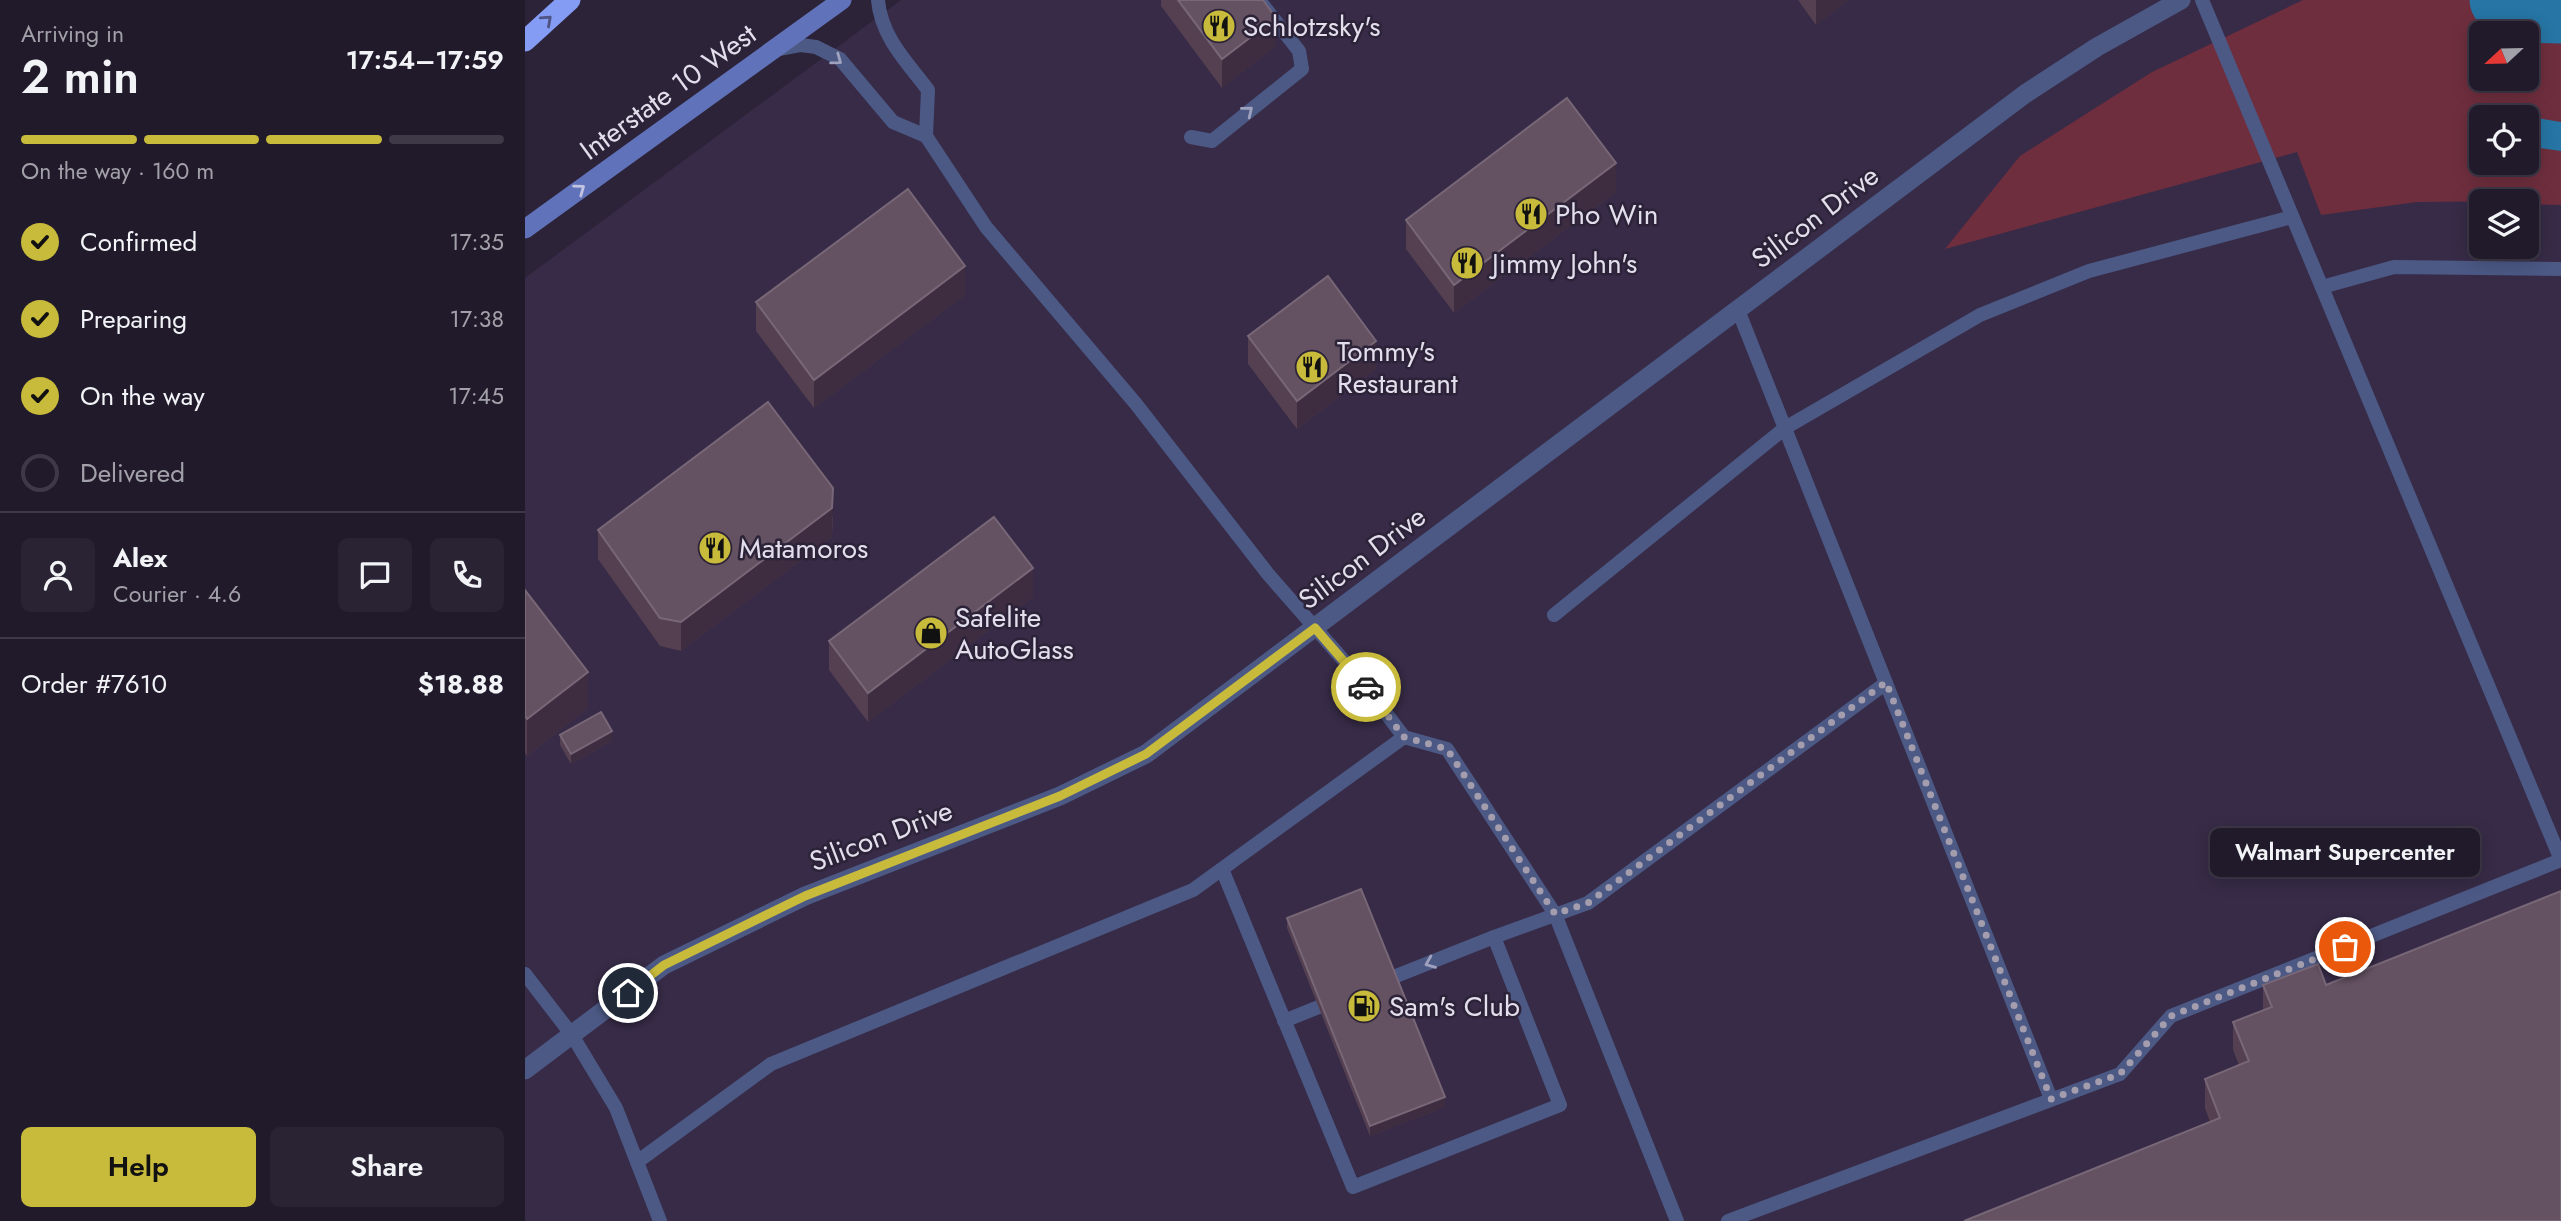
<!DOCTYPE html>
<html lang="en">
<head>
<meta charset="utf-8">
<style>
  :root { --surface:#211a2b; --page:#292333; --text:#f1f3f6; --muted:#a2a1a9; --line:#3e3847; --accent:#c8bb3b }
  body { margin:0; font-family:Jost,sans-serif; background:var(--page); color:var(--text); height:100vh; display:flex; flex-direction:column; font-size:26px; white-space:nowrap }
  * { box-sizing:border-box; margin:0 }
  p { font-size:23px; color:var(--muted) }
  .icon { flex:none; width:38px; height:38px; fill:none; stroke:currentColor; stroke-width:2; stroke-linecap:round; stroke-linejoin:round }
  .map { position:relative; flex:1; overflow:hidden }
  .details { display:flex; flex-direction:column; background:var(--surface); width:525px }
  .details>* { flex:none }
  .needle { width:46px; rotate:248deg }
  .fabs { position:absolute; left:1944px; top:21px; display:grid; gap:14px }
  .fabs a { display:grid; place-items:center; width:70px; height:70px; border-radius:10px; background:var(--surface); box-shadow:0 4px 18px #0003,0 0 0 2px var(--line); font-size:35px }
  .pin { position:absolute; display:grid; place-items:center; width:60px; height:60px; color:#fff; margin:-30px; border:4px solid #fff; border-radius:50%; box-shadow:0 2px 7px #0007 }
  .courier { position:absolute; display:grid; place-items:center; width:70px; height:70px; margin:-35px; border:5px solid #c8bb3b; border-radius:50%; background:#fff; color:#222; box-shadow:0 2px 9px #0007 }
  .bubble { position:absolute; height:49px; border-radius:10px; background:var(--surface); box-shadow:0 4px 18px #0003,0 0 0 2px var(--line); font-size:23px; font-weight:600; line-height:49px; text-align:center }
  .headline em { font-style:normal; font-weight:600 }
  .headline div { display:flex; flex-direction:column-reverse }
  .headline { display:flex; align-items:center; justify-content:space-between; height:119px; padding:0 21px }
  h1 { font-size:46px; font-weight:600; line-height:52px }
  .bar { display:grid; grid-template-columns:repeat(4,1fr); gap:10px 7px; align-content:center; height:84px; padding:0 21px }
  .bar i { height:9px; border-radius:5px; background:var(--line) }
  .bar .current { background:var(--accent) }
  .bar p { grid-column:span 4 }
  .line { display:flex; align-items:center; gap:18px; padding:0 21px; border-top:2px solid var(--line) }
  .line div { flex:1 }
  .round { display:grid; place-items:center; flex:none; width:74px; height:74px; border-radius:10px; background:var(--page) }
  ol { padding:0 21px; list-style:none }
  li { display:flex; align-items:center; gap:21px; height:77px }
  li p { margin-inline-start:auto }
  li .icon { padding:7px; border-radius:50%; background:var(--accent); color:#111; stroke-width:4 }
  li:last-child { color:var(--muted) }
  li i { width:38px; height:38px; border:4px solid var(--line); border-radius:50% }
  .button { display:flex; gap:14px; margin-top:auto; padding:14px 21px }
  .button a { flex:1; height:80px; border-radius:10px; background:var(--accent); color:#111; font-size:28px; font-weight:600; line-height:80px; text-align:center }
  .button a+a { background:var(--page); color:var(--text) }
  main { display:flex; flex:1; min-height:0 }
  .map>svg:first-child { display:block }
  .built { fill:#372b47; fill-rule:evenodd }
  .green { fill:#6f2e3e; fill-rule:evenodd }
  .water { fill:#2675a4 }
  .lines { fill:none; stroke-linecap:round; stroke-linejoin:round }
  .river { stroke:#2675a4; stroke-width:63 }
  .service { stroke:#4c5985; stroke-width:14 }
  .minor { stroke:#4c5985; stroke-width:19 }
  .secondary { stroke:#6073ba; stroke-width:19 }
  .motorway { stroke:#849cf4; stroke-width:21 }
  .wall { fill:#554051 }
  .shaded-wall { fill:#3e2d40 }
  .building { fill:#645161; stroke:#786777; stroke-width:2 }
  .oneway { stroke:#4f5384 }
  .oneway2 { stroke:#9fa2be }
  .oneway3 { stroke:#c2c3e0 }
  .done { stroke:#a39dad; stroke-width:7; stroke-dasharray:0 12.6 }
  .route { stroke:#c8bb3b; stroke-width:9 }
  .labels { text-anchor:middle; dominant-baseline:central; stroke-width:5; stroke-linejoin:round; paint-order:stroke }
  .poi-label { font-size:28px; fill:#e3deec; stroke:#2c2339; text-anchor:start }
  .street-label { font-size:28px; fill:#e3deec; stroke:#2c2339 }
</style>
</head>
<body>
<main>
<section class="details">
<div class="headline"><div><h1>2 min</h1><p>Arriving in</p></div><em>17:54–17:59</em></div>
<div class="bar"><i class="current"></i><i class="current"></i><i class="current"></i><i></i><p>On the way · 160 m</p></div>
<ol>
<li><svg class="icon" aria-label="check" viewBox="0 0 24 24"><path d="M5 12l5 5 9-10"/></svg>Confirmed<p>17:35</p></li>
<li><svg class="icon" aria-label="check" viewBox="0 0 24 24"><path d="M5 12l5 5 9-10"/></svg>Preparing<p>17:38</p></li>
<li><svg class="icon" aria-label="check" viewBox="0 0 24 24"><path d="M5 12l5 5 9-10"/></svg>On the way<p>17:45</p></li>
<li><i></i>Delivered</li>
</ol>
<div class="line" style="height:126px"><a class="round"><svg class="icon" aria-label="person" viewBox="0 0 24 24"><circle cx="12" cy="8" r="4"/><path d="M4 21q1-7 8-7t8 7"/></svg></a><div><b>Alex</b><p>Courier · 4.6</p></div><a class="round"><svg class="icon" aria-label="chat" viewBox="0 0 24 24"><path d="M4 5h16v11H9l-5 4z"/></svg></a><a class="round"><svg class="icon" aria-label="phone" viewBox="0 0 24 24"><path d="M5 4h4l2 5-3 2q2 4 5 5l2-3 5 2v4C11 20 4 13 5 4z"/></svg></a></div>
<div class="line" style="height:91px"><div>Order #7610</div><b>$18.88</b></div>
<div class="button"><a>Help</a><a>Share</a></div>
</section>
<div class="map">
<svg width="2036" height="1221" viewBox="0 0 2036 1221">
  <rect width="100%" height="100%" fill="#2c2339"/>
  <path class="built" d="M376 0H2036V1221H0V278ZM1956 33H2002V79H1956ZM1956 117H2002V163H1956ZM1956 201H2002V247H1956Z"/>
  <path class="green" d="M1778 0H2036V205L2002 204V201L1892 202 1796 215 1772 152 1420 249 1495 156 1627 72ZM1956 33H2002V79H1956ZM1956 117H2002V163H1956Z"/>
  <polygon class="water" points="1988,114 2036,122 2036,151 2002,146 2002,117 1987,117"/>
  <g class="lines">
    <polyline class="river" points="1976,0 2003,11 2036,12"/>
    <g class="service">
      <path d="M353 0C356 37 382 62 403 90L401 136"/>
      <polyline points="250,50 276,45 291,47 315,59 368,122 401,136 461,227 611,404 743,574 835,679 879,737 922,749 1030,914 1152,1221"/>
      <polyline points="666,137 687,141 777,69 774,51 734,0"/>
      <polyline points="1797,287 1869,267 2036,269"/>
      <polyline points="1213,310 1526,1099"/>
      <polyline points="1029,615 1260,428 1455,315 1564,271 1767,217"/>
      <polyline points="697,869 828,1187 1035,1105 969,937 1063,903 1361,683"/>
      <polyline points="0,974 47,1035 91,1108 135,1221"/>
      <polyline points="856,982 969,937"/>
      <polyline points="759,1021 811,1000"/>
      <polyline points="112,1162 246,1064 668,890 879,737"/>
      <polyline points="1203,1221 1595,1074 1646,1016 2036,860 1677,0"/>
    </g>
    <polyline class="minor" points="0,1070 139,965 280,896 535,796 621,754 1500,94 1572,47 1656,0"/>
    <polyline class="secondary" points="0,229 317,0"/>
    <polyline class="motorway" points="0,41 45,0"/>
  </g>
  <g class="wall">
    <polygon points="636,0 738,0 751,46 697,88 636,6"/>
    <polygon points="1273,0 1324,0 1291,25"/>
    <polygon points="1091,192 929,313 881,249 881,220"/>
    <polygon points="440,295 289,408 231,331 231,302"/>
    <polygon points="723,336 851,369 772,429 723,364"/>
    <polygon points="308,517 307,537 156,651 135,646 73,559 73,530"/>
    <polygon points="0,590 63,708 2,756 0,753"/>
    <polygon points="508,597 343,722 304,670 304,641"/>
    <polygon points="35,735 87,741 46,764 35,745"/>
    <polygon points="762,918 920,1107 845,1136 762,928"/>
    <polygon points="1738,985 1801,985 2036,1221 1685,1122 1680,1108 1680,1079 1714,1065 1708,1050 1708,1022 1738,1010"/>
  </g>
  <g class="shaded-wall">
    <polygon points="1291,0 1324,0 1291,25"/>
    <polygon points="751,18 751,46 697,88 697,59"/>
    <polygon points="1091,163 1091,192 929,313 929,285"/>
    <polygon points="440,266 440,295 289,408 289,380"/>
    <polygon points="851,341 851,369 772,429 772,401"/>
    <polygon points="308,488 307,537 156,651 156,622"/>
    <polygon points="508,568 508,597 343,722 343,693"/>
    <polygon points="63,672 63,708 2,756 2,719"/>
    <polygon points="87,731 87,741 46,764 46,754"/>
    <polygon points="920,1097 920,1107 845,1136 845,1126"/>
  </g>
  <g class="building">
    <polygon points="653,0 738,0 751,18 697,59"/>
    <polygon points="1042,98 1091,163 929,285 881,220"/>
    <polygon points="383,189 440,266 289,380 231,302"/>
    <polygon points="803,276 851,341 772,401 723,336"/>
    <polygon points="243,402 308,488 307,508 156,622 135,618 73,530"/>
    <polygon points="469,517 508,568 343,693 304,641"/>
    <polygon points="0,590 63,672 2,719 0,716"/>
    <polygon points="76,712 87,731 46,754 35,735"/>
    <polygon points="836,889 920,1097 845,1126 762,918"/>
    <polygon points="2036,891 2036,1221 1439,1221 1695,1118 1680,1079 1724,1061 1708,1022 1747,1007 1738,985 1793,964 1801,985"/>
  </g>
  <defs><path id="oneway-chevron" d="M-2-3.5L2.5 0L-2 3.5" fill="none" stroke-width="1.6" stroke-linecap="round" stroke-linejoin="round" transform="scale(1.75)"/></defs>
  <use class="oneway" href="#oneway-chevron" transform="translate(22 20) rotate(-42)"/>
  <g class="oneway2">
    <use href="#oneway-chevron" transform="translate(312 60) rotate(36)"/>
    <use href="#oneway-chevron" transform="translate(723 111) rotate(-39)"/>
    <use href="#oneway-chevron" transform="translate(905 963) rotate(158)"/>
  </g>
  <use class="oneway3" href="#oneway-chevron" transform="translate(55 189) rotate(-36)"/>
  <g class="lines">
    <polyline class="done" points="841,687 879,737 922,749 1030,914 1063,903 1361,682 1526,1099 1595,1074 1646,1016 1820,947"/>
    <polyline class="route" points="103,993 139,965 280,896 535,796 621,754 790,628 841,687"/>
  </g>
  <defs>
    <symbol id="restaurant-disc" viewBox="-11 -11 22 22"><circle r="9.5" fill="#c8bb3b" stroke="#2c2339"/><path d="M-5-6h1v4h1v-4h1v4h1v-4h1v5L-1.5 .5V6h-2V.5L-5-1ZM5-6V6H3V1.5H1.5Q1.5-4 5-6Z" fill="#111"/></symbol>
    <symbol id="shop-disc" viewBox="-11 -11 22 22"><circle r="9.5" fill="#c8bb3b" stroke="#2c2339"/><path d="M-5-2.5h2.3a2.7 3.5 0 0 1 5.4 0H5L5.5 6h-11ZM-1.5-2.5h3a1.5 2.3 0 0 0-3 0Z" fill="#111"/></symbol>
    <symbol id="fuel-disc" viewBox="-11 -11 22 22"><circle r="9.5" fill="#c8bb3b" stroke="#2c2339"/><path d="M-5.5-6h7V0h2V4h1.3V-2.5L3-4.5l.8-.8L6-3V5H2.5V1h-1V6h-7ZM-4.2-4.7v3.2H.2V-4.7Z" fill="#111"/></symbol>
  </defs>
  <g fill-rule="evenodd">
    <use href="#restaurant-disc" x="675" y="7" width="38" height="38"/>
    <use href="#restaurant-disc" x="987" y="195" width="38" height="38"/>
    <use href="#restaurant-disc" x="923" y="244" width="38" height="38"/>
    <use href="#restaurant-disc" x="768" y="348" width="38" height="38"/>
    <use href="#restaurant-disc" x="171" y="529" width="38" height="38"/>
    <use href="#shop-disc" x="387" y="614" width="38" height="38"/>
    <use href="#fuel-disc" x="820" y="987" width="38" height="38"/>
  </g>
  <g class="labels">
    <g class="poi-label">
      <text x="718" y="26">Schlotzsky's</text>
      <text x="1030" y="214">Pho Win</text>
      <text x="967" y="263">Jimmy John's</text>
      <text x="812" y="351">Tommy's<tspan x="812" dy="32">Restaurant</tspan></text>
      <text x="214" y="548">Matamoros</text>
      <text x="430" y="617">Safelite<tspan x="430" dy="32">AutoGlass</tspan></text>
      <text x="864" y="1006">Sam's Club</text>
    </g>
    <g class="street-label">
      <text transform="translate(143 92) rotate(-36)">Interstate 10 West</text>
      <text transform="translate(1290 217) rotate(-37)">Silicon Drive</text>
      <text transform="translate(837 558) rotate(-37)">Silicon Drive</text>
      <text transform="translate(356 836) rotate(-21)">Silicon Drive</text>
    </g>
  </g>
</svg>
<div class="fabs">
<a><svg class="needle" viewBox="-14 -14 28 28"><path d="M0-13l5 13h-10z" fill="#e53935"/><path d="M0 13l5-13h-10z" fill="#a2a1a9"/></svg></a>
<a><svg class="icon" aria-label="locate" viewBox="0 0 24 24"><circle cx="12" cy="12" r="6"/><path d="M12 2v4M12 18v4M2 12h4M18 12h4"/></svg></a>
<a><svg class="icon" aria-label="layers" viewBox="0 0 24 24"><path d="M12 4l9 5-9 5-9-5zM3 14l9 5 9-5"/></svg></a>
</div>
<div class="pin" style="left:1820px;top:947px;background:#ea580c"><svg class="icon" aria-label="bag" viewBox="0 0 24 24"><path d="M5 8h14l-1 12H6zM9 8a3 3 0 0 1 6 0"/></svg></div>
<div class="pin" style="left:103px;top:993px;background:#1f2937"><svg class="icon" aria-label="home" viewBox="0 0 24 24"><path d="M3 11l9-7 9 7M6 9v11h12V9"/></svg></div>
<div class="courier" style="left:841px;top:687px"><svg class="icon" aria-label="car" viewBox="0 0 24 24"><path d="M5 17H2v-5l4-1 3-4h7l3 4 3 1v5h-3M9 17h6M6 11h13"/><circle cx="7" cy="17" r="2"/><circle cx="17" cy="17" r="2"/></svg></div>
<div class="bubble" style="left:1685px;top:828px;width:270px">Walmart Supercenter</div>
</div>
</main>
</body>
</html>
